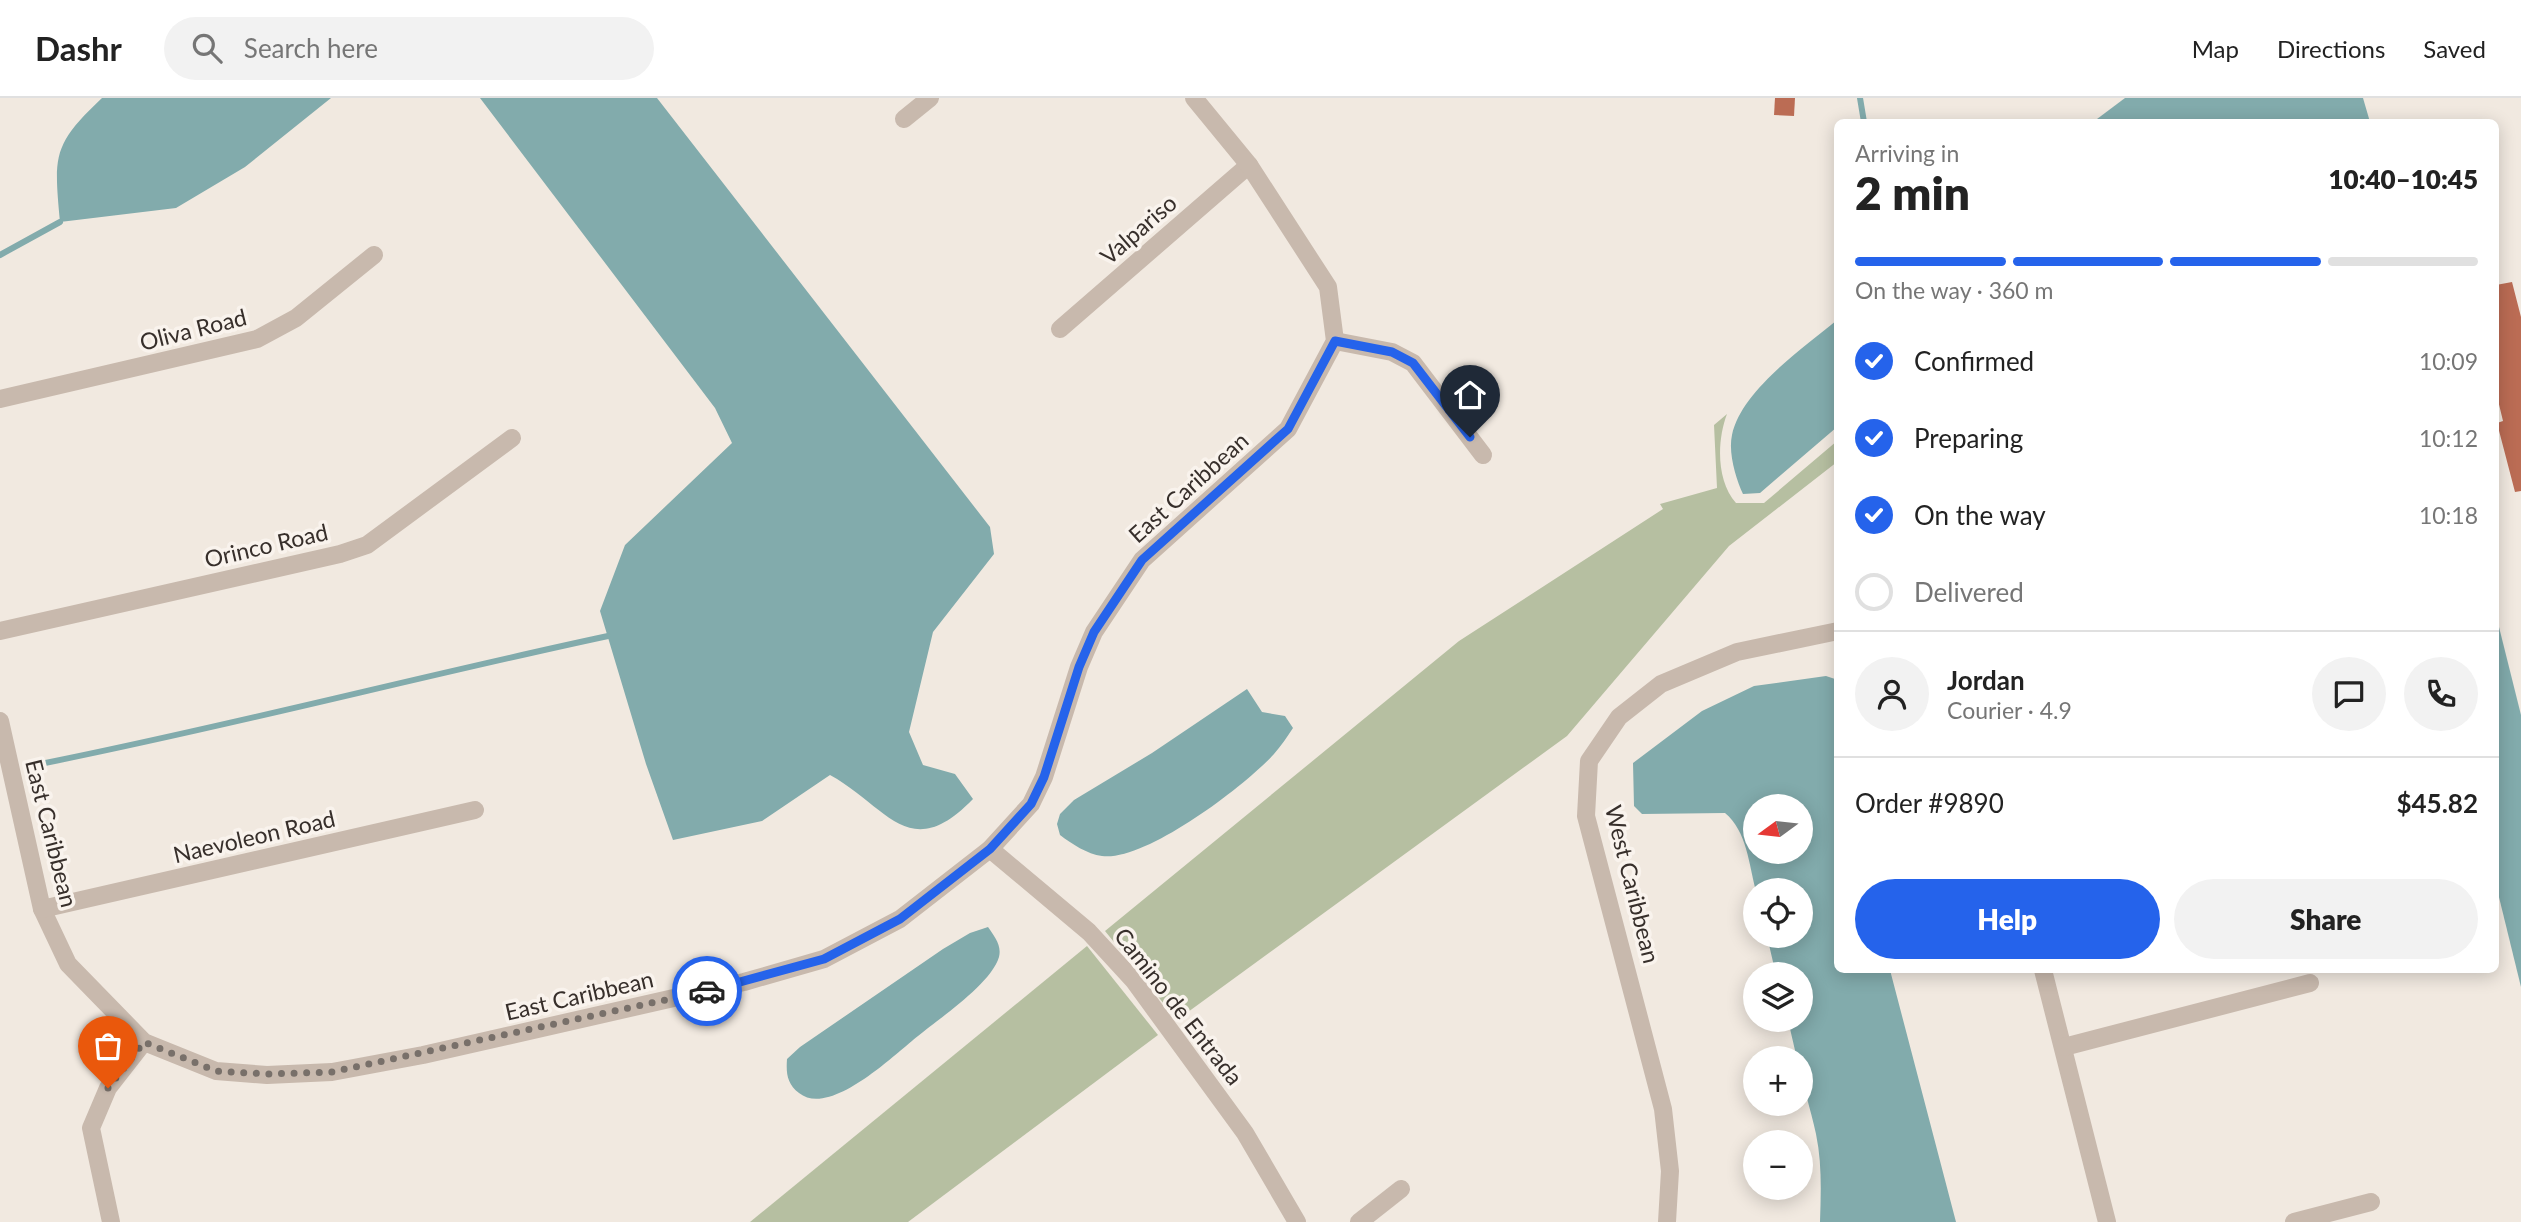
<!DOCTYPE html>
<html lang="en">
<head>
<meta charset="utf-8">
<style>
  :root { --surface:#fff; --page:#f2f2f2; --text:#222; --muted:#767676; --line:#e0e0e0; --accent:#2563eb }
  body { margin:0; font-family:Lato,sans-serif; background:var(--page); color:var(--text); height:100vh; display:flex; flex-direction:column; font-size:26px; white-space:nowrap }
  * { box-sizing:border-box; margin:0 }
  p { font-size:23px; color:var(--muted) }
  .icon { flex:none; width:38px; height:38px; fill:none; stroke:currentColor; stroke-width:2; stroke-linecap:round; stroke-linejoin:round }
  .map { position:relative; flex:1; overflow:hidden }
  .panel { position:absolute; left:1834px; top:21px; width:665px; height:854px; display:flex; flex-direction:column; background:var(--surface); border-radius:10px; box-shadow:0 4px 18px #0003 }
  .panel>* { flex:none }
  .needle { width:46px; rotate:255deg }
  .fabs { position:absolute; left:1743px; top:696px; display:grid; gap:14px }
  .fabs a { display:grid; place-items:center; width:70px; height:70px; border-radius:50%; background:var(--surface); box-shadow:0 4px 18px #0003; font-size:35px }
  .pin { position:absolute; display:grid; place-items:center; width:60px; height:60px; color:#fff; margin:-72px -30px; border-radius:50% 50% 50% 0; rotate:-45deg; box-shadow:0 0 7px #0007 }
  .pin .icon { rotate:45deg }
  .courier { position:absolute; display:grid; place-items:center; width:70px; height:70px; margin:-35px; border:5px solid #2563eb; border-radius:50%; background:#fff; color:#222; box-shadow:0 2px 9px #0007 }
  .summary em { font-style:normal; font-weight:800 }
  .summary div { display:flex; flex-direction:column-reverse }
  .summary { display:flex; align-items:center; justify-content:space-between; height:119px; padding:0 21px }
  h1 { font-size:46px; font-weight:800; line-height:52px }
  .bar { display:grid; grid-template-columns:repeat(4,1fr); gap:10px 7px; align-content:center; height:84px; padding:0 21px }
  .bar i { height:9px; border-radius:5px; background:var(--line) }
  .bar .current { background:var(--accent) }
  .bar p { grid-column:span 4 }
  .line { display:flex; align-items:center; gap:18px; padding:0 21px; border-top:2px solid var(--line) }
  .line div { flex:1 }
  .round { display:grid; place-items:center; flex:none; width:74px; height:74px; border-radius:37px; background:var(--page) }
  ol { padding:0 21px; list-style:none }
  li { display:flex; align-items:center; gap:21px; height:77px }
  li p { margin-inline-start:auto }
  li .icon { padding:7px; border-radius:50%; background:var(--accent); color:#fff; stroke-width:4 }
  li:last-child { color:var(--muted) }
  li i { width:38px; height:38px; border:4px solid var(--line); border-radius:50% }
  .cta { display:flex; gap:14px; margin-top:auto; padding:14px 21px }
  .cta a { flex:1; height:80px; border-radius:42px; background:var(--accent); color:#fff; font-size:28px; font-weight:800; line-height:80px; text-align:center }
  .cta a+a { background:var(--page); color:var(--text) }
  header { display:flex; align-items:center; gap:42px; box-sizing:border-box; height:98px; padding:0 35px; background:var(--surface); border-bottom:2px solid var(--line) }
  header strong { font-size:33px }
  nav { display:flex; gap:38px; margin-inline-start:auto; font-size:24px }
  .search { width:490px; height:63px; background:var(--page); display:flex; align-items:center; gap:18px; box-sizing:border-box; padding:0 24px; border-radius:38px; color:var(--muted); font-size:26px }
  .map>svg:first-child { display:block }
  .green { fill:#b6bfa1 }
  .water { fill:#82abac; fill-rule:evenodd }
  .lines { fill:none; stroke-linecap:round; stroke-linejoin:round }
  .stream { stroke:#82abac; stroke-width:6 }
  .building { fill:#bb6c54 }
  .minor { stroke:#c8b9ad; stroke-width:18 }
  .done { stroke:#78706a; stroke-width:7; stroke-dasharray:0 12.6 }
  .route { stroke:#2563eb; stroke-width:9 }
  .labels { text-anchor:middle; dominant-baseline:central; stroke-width:7; stroke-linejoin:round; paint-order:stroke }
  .street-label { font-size:23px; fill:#372f2b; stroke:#f9f3ed }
</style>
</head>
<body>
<header>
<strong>Dashr</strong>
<div class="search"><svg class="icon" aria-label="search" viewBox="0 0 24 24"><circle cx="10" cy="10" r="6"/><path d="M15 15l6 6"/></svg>Search here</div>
<nav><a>Map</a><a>Directions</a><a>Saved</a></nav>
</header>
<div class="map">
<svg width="2521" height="1124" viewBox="0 0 2521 1124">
  <rect width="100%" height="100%" fill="#f1e9e0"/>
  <g class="green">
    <path d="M1727 316C1717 342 1716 383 1736 405H1764L1837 343V364L1729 448 1567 638 1177 922 1105 833 1459 543 1663 411 1660 406 1717 390 1714 327Z"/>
    <polygon points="1087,848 1158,937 908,1124 750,1124"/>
  </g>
  <g class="water">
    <path d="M102 0H331L245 69 176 110 60 124C54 58 52 47 102 0Z"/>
    <path d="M480 0H657L990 429 994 456 933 534 909 634 923 667 955 676 973 701C909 767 888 709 830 677L762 723 673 742 646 666 600 513 625 447 732 345 715 310Z"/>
    <polygon points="2125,0 2363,0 2370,24 2093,24"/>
    <path d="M1837 222V329L1760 395 1743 396C1736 381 1728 355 1732 337 1741 293 1803 250 1837 222Z"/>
    <polygon points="2496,517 2521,617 2521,889 2496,787"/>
    <path d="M1826 578 1838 582V872H1890L1956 1124H1820C1821 1094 1822 1065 1816 1036 1811 1011 1801 986 1801 961H1797L1788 922H1801V877H1776L1767 838H1801V793H1756C1749 767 1747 733 1725 715L1642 716 1634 708 1633 665 1702 613 1754 588ZM1755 709H1801V754H1755Z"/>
    <path d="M1247 591 1262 614 1285 618 1293 630C1287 639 1281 648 1274 656 1245 688 1145 764 1102 758 1087 756 1072 746 1060 737L1057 726 1060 716 1074 702 1152 655Z"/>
    <path d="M988 829C994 838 1002 847 999 859 991 886 940 920 918 938 894 957 830 1020 799 995 787 986 786 975 787 961L800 949 943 851 970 835Z"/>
  </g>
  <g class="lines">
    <g class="stream">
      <polyline points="1860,0 1864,24"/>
      <polyline points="0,157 60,124"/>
      <path d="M35 667C227 629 416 579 608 538"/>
    </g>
  </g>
  <g class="building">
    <polygon points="1775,0 1795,0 1794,18 1774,17"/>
    <polygon points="2512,184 2521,219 2521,393 2515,394 2497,325 2503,323 2496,294 2496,187"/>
  </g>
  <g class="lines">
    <g class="minor">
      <polyline points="904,21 930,0"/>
      <polyline points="1060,231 1249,67"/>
      <polyline points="1335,243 1392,254 1413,265 1483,357"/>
      <polyline points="0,301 257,241 296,220 374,157"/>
      <polyline points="0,533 340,456 367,447 512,340"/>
      <polyline points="0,623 42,811 68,866 144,944 216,973 267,977 332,974 423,957 744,884 824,861 900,821 990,751 1031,706 1044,679 1079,569 1094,534 1142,462 1288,331 1335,243 1328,189 1249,67 1194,0"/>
      <polyline points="990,751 1089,834 1134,883 1245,1035 1297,1124"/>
      <polyline points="42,811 475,712"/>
      <polyline points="2043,872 2107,1124"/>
      <polyline points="2064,949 2310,885"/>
      <polyline points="111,1124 91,1030 108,990 144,944"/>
      <polyline points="1359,1124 1401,1091"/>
      <polyline points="1667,1124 1670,1073 1663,1011 1586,718 1589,663 1619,619 1661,586 1737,554 1838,533"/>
      <polyline points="2294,1124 2371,1104"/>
    </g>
  </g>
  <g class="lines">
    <polyline class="done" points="108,990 144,944 216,973 267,976 332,974 707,893"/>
    <polyline class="route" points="707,893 824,861 900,821 990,751 1031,706 1044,679 1079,569 1094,534 1142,462 1288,331 1335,243 1392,254 1413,265 1470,339"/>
  </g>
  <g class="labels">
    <g class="street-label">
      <text transform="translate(1138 131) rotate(-41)">Valpariso</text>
      <text transform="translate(193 231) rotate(-14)">Oliva Road</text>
      <text transform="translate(1188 389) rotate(-42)">East Caribbean</text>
      <text transform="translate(266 447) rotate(-13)">Orinco Road</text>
      <text transform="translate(52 735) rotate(76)">East Caribbean</text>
      <text transform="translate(254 738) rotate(-13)">Naevoleon Road</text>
      <text transform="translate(1633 786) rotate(76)">West Caribbean</text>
      <text transform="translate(579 897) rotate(-13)">East Caribbean</text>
      <text transform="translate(1179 908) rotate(52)">Camino de Entrada</text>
    </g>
  </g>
</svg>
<div class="fabs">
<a><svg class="needle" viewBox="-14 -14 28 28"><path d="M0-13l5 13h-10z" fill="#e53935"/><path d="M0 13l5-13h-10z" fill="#767676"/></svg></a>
<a><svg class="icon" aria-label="locate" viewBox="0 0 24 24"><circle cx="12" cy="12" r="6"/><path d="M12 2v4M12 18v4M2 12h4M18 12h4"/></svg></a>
<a><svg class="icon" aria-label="layers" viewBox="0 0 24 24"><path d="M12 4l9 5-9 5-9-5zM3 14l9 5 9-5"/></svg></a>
<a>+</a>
<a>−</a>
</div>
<div class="pin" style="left:108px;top:990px;background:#ea580c"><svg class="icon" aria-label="bag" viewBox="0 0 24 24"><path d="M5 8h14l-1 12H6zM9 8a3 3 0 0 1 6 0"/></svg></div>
<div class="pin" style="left:1470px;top:339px;background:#1f2937"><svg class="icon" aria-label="home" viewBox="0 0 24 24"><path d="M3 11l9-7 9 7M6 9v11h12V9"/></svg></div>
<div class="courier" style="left:707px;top:893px"><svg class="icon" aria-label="car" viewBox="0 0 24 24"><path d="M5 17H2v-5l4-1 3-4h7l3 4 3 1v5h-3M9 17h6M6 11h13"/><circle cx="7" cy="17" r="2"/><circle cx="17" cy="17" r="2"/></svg></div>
<section class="panel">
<div class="summary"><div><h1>2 min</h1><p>Arriving in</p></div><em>10:40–10:45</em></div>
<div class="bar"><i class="current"></i><i class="current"></i><i class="current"></i><i></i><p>On the way · 360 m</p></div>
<ol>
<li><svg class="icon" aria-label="check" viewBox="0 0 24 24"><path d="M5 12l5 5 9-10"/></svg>Confirmed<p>10:09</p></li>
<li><svg class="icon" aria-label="check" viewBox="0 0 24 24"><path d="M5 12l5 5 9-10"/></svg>Preparing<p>10:12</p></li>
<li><svg class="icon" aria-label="check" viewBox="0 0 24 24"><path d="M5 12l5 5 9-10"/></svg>On the way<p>10:18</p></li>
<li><i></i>Delivered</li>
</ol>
<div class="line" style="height:126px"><a class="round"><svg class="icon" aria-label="person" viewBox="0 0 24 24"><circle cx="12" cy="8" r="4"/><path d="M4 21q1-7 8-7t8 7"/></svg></a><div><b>Jordan</b><p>Courier · 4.9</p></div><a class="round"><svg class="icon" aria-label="chat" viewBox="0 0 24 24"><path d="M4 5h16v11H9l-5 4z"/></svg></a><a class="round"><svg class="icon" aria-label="phone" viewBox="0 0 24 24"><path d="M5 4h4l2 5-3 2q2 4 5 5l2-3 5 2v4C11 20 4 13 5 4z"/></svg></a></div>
<div class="line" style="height:91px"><div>Order #9890</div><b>$45.82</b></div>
<div class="cta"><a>Help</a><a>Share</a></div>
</section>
</div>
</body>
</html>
